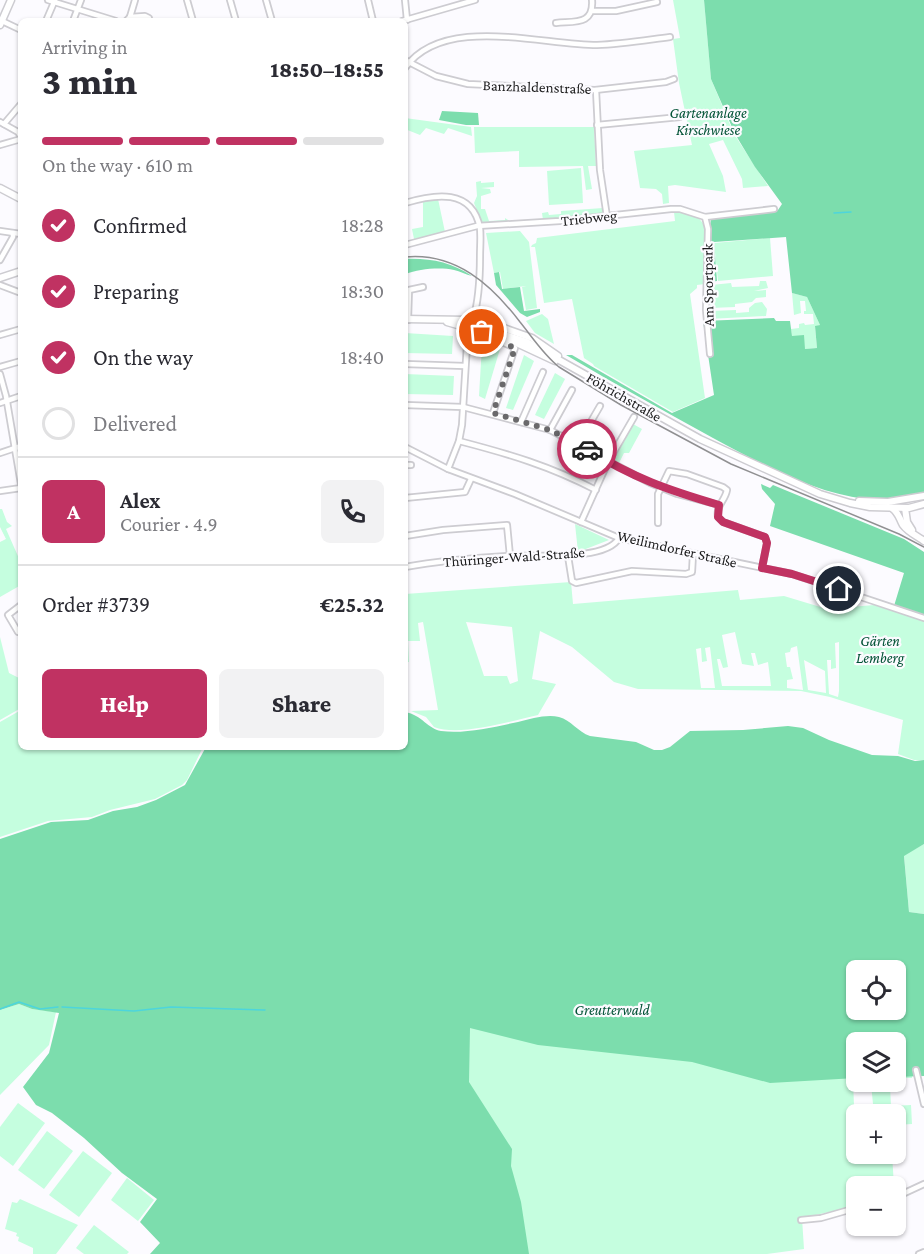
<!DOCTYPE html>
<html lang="en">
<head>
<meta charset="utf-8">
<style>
  :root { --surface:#fff; --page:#f2f2f3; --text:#2b2b33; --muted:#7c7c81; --line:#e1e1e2; --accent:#c03262 }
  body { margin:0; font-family:"Crimson Pro",serif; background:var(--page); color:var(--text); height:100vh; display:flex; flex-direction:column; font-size:22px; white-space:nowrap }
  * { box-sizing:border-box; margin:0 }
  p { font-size:20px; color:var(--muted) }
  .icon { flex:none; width:33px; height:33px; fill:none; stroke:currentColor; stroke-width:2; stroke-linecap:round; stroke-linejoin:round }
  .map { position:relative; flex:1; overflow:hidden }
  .panel { position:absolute; left:18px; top:18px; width:390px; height:732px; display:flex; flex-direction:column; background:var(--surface); border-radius:9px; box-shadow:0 2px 4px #0004 }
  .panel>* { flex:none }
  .buttons { position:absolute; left:846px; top:960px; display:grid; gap:12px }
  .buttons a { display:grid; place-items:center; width:60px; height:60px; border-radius:9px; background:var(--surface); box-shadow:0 2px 4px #0004; font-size:30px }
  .pin { position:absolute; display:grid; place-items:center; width:51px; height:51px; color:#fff; margin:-26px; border:3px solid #fff; border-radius:50%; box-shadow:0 2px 6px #0007 }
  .courier { position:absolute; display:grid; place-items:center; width:60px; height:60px; margin:-30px; border:4px solid #c03262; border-radius:50%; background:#fff; color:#222; box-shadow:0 2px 8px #0007 }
  .head em { font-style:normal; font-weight:800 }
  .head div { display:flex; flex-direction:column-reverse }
  .head { display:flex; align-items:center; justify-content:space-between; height:102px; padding:0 24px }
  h1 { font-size:39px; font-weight:800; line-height:45px }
  .bar { display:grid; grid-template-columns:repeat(4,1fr); gap:9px 6px; align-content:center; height:72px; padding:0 24px }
  .bar i { height:8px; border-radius:4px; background:var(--line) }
  .bar .selected { background:var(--accent) }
  .bar p { grid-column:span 4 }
  .line { display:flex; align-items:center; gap:15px; padding:0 24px; border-top:2px solid var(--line) }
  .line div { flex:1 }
  .round { display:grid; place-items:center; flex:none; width:63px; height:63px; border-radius:9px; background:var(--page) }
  ol { padding:0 24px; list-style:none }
  li { display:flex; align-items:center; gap:18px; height:66px }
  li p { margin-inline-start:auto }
  li .icon { padding:6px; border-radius:50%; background:var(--accent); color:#fff; stroke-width:4 }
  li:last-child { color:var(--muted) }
  li i { width:33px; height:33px; border:3px solid var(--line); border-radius:50% }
  .primary-button { display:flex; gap:12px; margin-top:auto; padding:12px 24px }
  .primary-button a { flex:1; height:69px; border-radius:9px; background:var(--accent); color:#fff; font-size:24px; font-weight:800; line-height:69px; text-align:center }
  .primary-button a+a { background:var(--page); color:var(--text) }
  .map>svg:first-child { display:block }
  .green { fill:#c5fedf; fill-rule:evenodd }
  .forest { fill:#7cddad; fill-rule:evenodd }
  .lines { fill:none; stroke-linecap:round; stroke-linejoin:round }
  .stream { stroke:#4dd5dc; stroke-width:1.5 }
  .major-tunnel { stroke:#dad9dd; stroke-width:6; stroke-dasharray:6 3; stroke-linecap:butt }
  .minor-casing { stroke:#cdccd1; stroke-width:8 }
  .major-casing { stroke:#cdccd1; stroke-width:9 }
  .minor { stroke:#fff; stroke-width:4.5 }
  .major { stroke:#fff; stroke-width:6 }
  .tram { stroke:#909092; stroke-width:1.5 }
  .done { stroke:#6a696b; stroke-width:6; stroke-dasharray:0 10.8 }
  .route { stroke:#c03262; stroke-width:8 }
  .labels { text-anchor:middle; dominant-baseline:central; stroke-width:4.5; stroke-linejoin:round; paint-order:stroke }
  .street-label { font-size:15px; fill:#1b1b1c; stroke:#fcfbff }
  .park-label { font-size:15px; font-style:italic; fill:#005235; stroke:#fcfbff }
</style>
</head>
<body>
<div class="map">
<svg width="924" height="1254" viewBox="0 0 924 1254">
  <rect width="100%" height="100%" fill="#fcfbff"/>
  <g class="green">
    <polygon points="673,0 704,0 711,79 734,134 768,186 743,188 742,179 723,140 709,144 723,176 726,192 675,185 668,186 669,203 663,204 662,194 656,189 640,188 634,151 692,145 679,83 673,39 680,38"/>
    <polygon points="405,118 471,127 472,136 448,128 444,134 426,128 420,135 405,129"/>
    <polygon points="474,127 594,127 596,166 588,166 592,189 586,190 583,166 519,167 519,151 475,153"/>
    <polygon points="581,168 583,203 549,205 547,171"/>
    <polygon points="481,181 481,183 494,182 494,187 481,188 490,189 491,193 481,196 481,209 485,209 489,221 505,220 505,218 508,220 507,222 482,223 474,203 477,196 476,182"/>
    <polygon points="423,199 438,199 445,232 414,239 412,229 423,227"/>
    <polygon points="603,208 603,214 543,220 542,213 548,212 549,215 561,214 561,211"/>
    <polygon points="680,211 698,217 705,226 705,284 697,285 697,288 690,294 705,398 673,412 594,366 593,364 584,358 572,299 544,303 535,247 531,247 532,245 536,243 537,238 675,221 674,212 656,214 656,212"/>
    <polygon points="520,231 529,242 537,308 526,310 522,287 526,286 503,289 500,272 494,273 486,233"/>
    <polygon points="770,238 773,276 718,281 714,243"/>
    <polygon points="760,281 766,281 768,288 754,291 766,290 766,297 756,298 752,302 735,304 735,307 710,308 711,285 731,283 732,287 759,286"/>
    <polygon points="792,293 807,297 820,325 815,327 817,348 805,349 792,336 791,329 799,328 799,324 804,323 805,325 814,324 813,314 804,314 804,311 806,311 805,301 800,301 801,313 794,315"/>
    <polygon points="762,302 767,309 766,316 709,319 710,311 736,310 736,313 749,312 749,308 755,303"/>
    <polygon points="542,314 548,319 554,344 535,333 526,321"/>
    <polygon points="405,333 453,336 452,354 405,353"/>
    <polygon points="482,345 500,349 485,399 479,396"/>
    <polygon points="524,355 534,361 513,410 506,408"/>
    <polygon points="555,373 565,379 544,419 535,415"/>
    <polygon points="405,374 454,376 453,395 405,394"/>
    <polygon points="633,424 642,429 629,453 624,453 618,465 612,462"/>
    <polygon points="0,509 2,509 7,522 12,526 6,529 21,563 21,585 0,597 0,542 6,539 0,527"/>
    <polygon points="575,524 609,540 578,552"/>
    <path d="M571 582 573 604 738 590 740 600 784 596 827 609 874 605 892 611 894 608 924 621V760H914L898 754 903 720 830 697 801 691 638 689 614 682 572 647 540 631 532 679 556 684 538 715C512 721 459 737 434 727L426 717 411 711 438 710 423 622 418 623 420 641H408L409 662H405V594ZM466 622 512 627 518 681 510 684 507 676H484ZM735 632 742 664 754 666 751 653H755L758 665 768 662 771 686H722L717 659H720L723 668 728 667 722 635ZM839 642V691L838 697 829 694 827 660H831V669L836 668 835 643ZM797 646 803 690 787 688V680L793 679 790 667H787L785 653 790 652 791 648ZM710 647 715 688H701L696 649 701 648 702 662 707 661 705 648ZM804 660 825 671 826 693 808 690Z"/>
    <polygon points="0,637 9,673 21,679 21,708 0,720"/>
    <polygon points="21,710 21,747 203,747 187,780 182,785 155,799 110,810 92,817 48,821 0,837 0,722"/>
    <path d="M586 736 899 850 912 1078H896V1042H856V1080L853 1081 856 1154H892L894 1186H856V1206L802 1218 804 1249 767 1254H308ZM856 970H896V1010H856Z"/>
    <polygon points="924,844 924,914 909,912 904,855"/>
    <polygon points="19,1004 32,1009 56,1012 49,1045 0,1095 0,1010"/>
    <polygon points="881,1083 881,1086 890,1086 891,1106 911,1105 912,1124 896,1125 896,1114 874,1114 871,1084"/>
    <polygon points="18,1103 45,1123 13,1166 0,1156 0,1127"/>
    <polygon points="47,1131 73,1151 44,1189 18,1170"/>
    <polygon points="83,1151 112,1173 79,1217 49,1195"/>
    <polygon points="127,1178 154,1200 138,1221 111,1200"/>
    <polygon points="20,1199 78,1225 56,1254 20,1254 33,1254 33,1248 18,1241 19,1237 16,1236 17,1233 5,1229 12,1202 17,1203"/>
    <polygon points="94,1225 129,1252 127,1254 84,1254 76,1248"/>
  </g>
  <g class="forest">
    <path d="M704 0H924V494C905 497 885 502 865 499 811 492 760 463 713 438 664 411 615 384 566 355H572L672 413 714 395 703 321 774 318 776 321H790L792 336 804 335 805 349 817 348 815 326 820 325 807 297 792 293 786 237 714 242 717 281 709 282 708 243 711 218 778 210 782 204 755 167 735 134 711 79Z"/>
    <polygon points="442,111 478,113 479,125 466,125 439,120"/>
    <path d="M405 259C430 258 451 262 472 276 466 275 460 271 454 270 440 267 418 269 406 274L405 277Z"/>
    <polygon points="499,272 502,289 520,287 524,311 540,309 540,312 527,317 520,313 496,285 494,273"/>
    <polygon points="761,484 770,488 773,485 785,490 904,539 924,552 924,615 894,606 904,573 770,526 775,504 762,489"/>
    <path d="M405 712C422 715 428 729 441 731 466 734 493 727 518 722 531 719 546 714 559 717 571 720 578 732 590 736L636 742 654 750H662L670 747 690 731 743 730 788 726 803 728 829 740 872 755 898 756 915 761 924 760V844L904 856 909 912 924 914V1076L896 1077V1042H856V1078L770 1083 692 1062 538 1045 470 1028 469 1082 512 1149 511 1166 521 1202 529 1254H150L160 1243 140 1222 157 1199 122 1173 84 1138 52 1113 36 1105 23 1087 49 1053 59 1013 32 1009 19 1004 0 1010V839L51 822 88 820 113 811 137 807 156 800 185 785 206 747H405ZM856 970H896V1010H856Z"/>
  </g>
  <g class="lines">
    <g class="stream">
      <polyline points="834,213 851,212"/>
      <polyline points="62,1007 134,1011 171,1007 265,1010"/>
      <polyline points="0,1009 19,1002 40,1009 58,1007"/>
    </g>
    <polyline class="major-tunnel" points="456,322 483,328"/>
    <defs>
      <g id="minor">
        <polyline points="48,0 116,21"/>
        <polyline points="187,0 193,21"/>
        <polyline points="230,0 236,21"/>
        <polyline points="266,0 272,21"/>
        <polyline points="368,0 373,21"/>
        <polyline points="405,0 407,20"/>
        <polyline points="593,11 616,11 657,2"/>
        <polyline points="130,17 145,16 149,18 149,21"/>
        <polyline points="0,20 21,30"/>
        <polyline points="46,21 55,0"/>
        <polyline points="73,21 81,0"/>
        <polyline points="126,21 130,17 135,0"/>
        <polyline points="402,21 475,0"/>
        <path d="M556 23C575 21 594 25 592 0"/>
        <polyline points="405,60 436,76 468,84 595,90 666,82 674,79"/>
        <path d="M405 68C443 14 541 45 597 45 621 44 646 40 670 37"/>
        <polyline points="596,90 600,170 607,217"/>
        <polyline points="0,122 18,132 21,137"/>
        <polyline points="4,124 21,104"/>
        <polyline points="597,125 680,117 682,115"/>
        <polyline points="0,145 21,139"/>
        <path d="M405 203C435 194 472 188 480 228 481 237 480 247 480 256 480 276 479 300 473 320"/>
        <polyline points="705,217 708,229 706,310 710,354"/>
        <polyline points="0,231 21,234"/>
        <polyline points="405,245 477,226 560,221 671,209 680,209 705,217 774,209"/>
        <polyline points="0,260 13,237 13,233"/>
        <polyline points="0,285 21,293"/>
        <polyline points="408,320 409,290 423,287"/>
        <polyline points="0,335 21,329"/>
        <polyline points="491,337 515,348 493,413"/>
        <polyline points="405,364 465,366"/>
        <polyline points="0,367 21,361"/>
        <polyline points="0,374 6,396 21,484"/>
        <polyline points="0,403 21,396"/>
        <polyline points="405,405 463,407 550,430 650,483 677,494 719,505"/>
        <polyline points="521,422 543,372"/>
        <polyline points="550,430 572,390"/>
        <path d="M459 441C509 454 550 466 596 490"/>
        <polyline points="578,444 600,406"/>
        <polyline points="405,447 448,469 515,494 619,538 792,574 924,618"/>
        <polyline points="0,453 21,446"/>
        <polyline points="405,465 411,465"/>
        <polyline points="448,469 459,441 462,425 468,328"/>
        <polyline points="0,491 21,488"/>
        <polyline points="405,498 465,492 471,479"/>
        <polyline points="581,522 608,462 634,417"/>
        <path d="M658 523V494L669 471 687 474 723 487 727 490C725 501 716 505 718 517L723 522 765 537 767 543 762 568"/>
        <polyline points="405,536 443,530 507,525 510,556"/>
        <polyline points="568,556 572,581 576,583 632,571 686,574 692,572 693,554"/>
        <path d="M405 567C438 561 473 558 507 556 532 554 606 562 619 538"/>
        <polyline points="21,605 8,615 18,632 21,631"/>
        <polyline points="916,1070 924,1104"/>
        <polyline points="896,1197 924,1184"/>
        <polyline points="801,1220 821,1218 856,1208"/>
        <polyline points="919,1254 924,1252"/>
      </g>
      <g id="major">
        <polyline points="0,25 11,0"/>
        <polyline points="0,188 21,199"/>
        <polyline points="0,278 21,271"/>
        <polyline points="405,319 467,320 492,324 532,338 558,356"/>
        <polyline points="447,322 510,340 555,361"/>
        <polyline points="483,328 527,342 700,439 820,494 850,503 870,507 909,508 924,504"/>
        <polyline points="859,501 888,502 924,496"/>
        <path d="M892 508C899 513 899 518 903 525 908 532 917 536 924 541"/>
        <polyline points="905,508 907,522 912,530"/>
      </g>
    </defs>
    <use href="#minor" class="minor-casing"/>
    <use href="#major" class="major-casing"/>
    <use href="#minor" class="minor"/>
    <use href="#major" class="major"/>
    <path class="tram" d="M405 257C455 252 491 284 520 322 533 338 543 354 559 367L621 405 731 464 899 534 924 547"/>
  </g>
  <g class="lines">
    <polyline class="done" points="482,332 485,335 515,348 493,413 550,430 587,449"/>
    <path class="route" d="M587 449C633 478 668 490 719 505L718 517 723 522 765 537 767 543 762 568 792 574 839 589"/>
  </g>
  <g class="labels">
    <g class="street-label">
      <text transform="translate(537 87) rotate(2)">Banzhaldenstraße</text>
      <text transform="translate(589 218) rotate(-6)">Triebweg</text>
      <text transform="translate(708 285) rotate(-91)">Am Sportpark</text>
      <text transform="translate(624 397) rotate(30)">Föhrichstraße</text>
      <text transform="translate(677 549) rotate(13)">Weilimdorfer Straße</text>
      <text transform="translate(514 557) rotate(-4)">Thüringer-Wald-Straße</text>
    </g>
    <g class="park-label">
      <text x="708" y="113">Gartenanlage<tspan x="708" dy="17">Kirschwiese</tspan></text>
      <text x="880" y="641">Gärten<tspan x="880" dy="17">Lemberg</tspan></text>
      <text x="612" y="1010">Greutterwald</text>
    </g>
  </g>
</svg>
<div class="buttons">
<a><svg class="icon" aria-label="locate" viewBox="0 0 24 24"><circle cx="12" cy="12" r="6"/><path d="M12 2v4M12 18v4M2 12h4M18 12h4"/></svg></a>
<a><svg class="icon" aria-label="layers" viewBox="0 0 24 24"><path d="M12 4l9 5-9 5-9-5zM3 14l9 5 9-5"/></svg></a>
<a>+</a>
<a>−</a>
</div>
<div class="pin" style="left:482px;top:332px;background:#ea580c"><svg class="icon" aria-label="bag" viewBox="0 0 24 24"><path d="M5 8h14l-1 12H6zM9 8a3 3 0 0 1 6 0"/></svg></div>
<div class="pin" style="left:839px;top:589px;background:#1f2937"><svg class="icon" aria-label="home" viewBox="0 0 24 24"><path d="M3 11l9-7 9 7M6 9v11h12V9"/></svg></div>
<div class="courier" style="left:587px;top:449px"><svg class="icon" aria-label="car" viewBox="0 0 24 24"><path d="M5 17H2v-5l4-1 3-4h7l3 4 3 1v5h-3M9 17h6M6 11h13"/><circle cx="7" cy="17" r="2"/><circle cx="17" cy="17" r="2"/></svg></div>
<section class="panel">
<div class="head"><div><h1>3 min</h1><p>Arriving in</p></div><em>18:50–18:55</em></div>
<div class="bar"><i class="selected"></i><i class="selected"></i><i class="selected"></i><i></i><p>On the way · 610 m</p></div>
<ol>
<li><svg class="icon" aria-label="check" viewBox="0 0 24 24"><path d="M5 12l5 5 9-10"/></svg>Confirmed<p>18:28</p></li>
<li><svg class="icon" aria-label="check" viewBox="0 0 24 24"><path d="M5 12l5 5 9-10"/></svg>Preparing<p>18:30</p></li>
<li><svg class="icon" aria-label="check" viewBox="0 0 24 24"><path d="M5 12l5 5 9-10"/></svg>On the way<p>18:40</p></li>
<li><i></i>Delivered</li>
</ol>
<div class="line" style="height:108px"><b class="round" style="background:var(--accent);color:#fff">A</b><div><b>Alex</b><p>Courier · 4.9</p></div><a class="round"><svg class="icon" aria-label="phone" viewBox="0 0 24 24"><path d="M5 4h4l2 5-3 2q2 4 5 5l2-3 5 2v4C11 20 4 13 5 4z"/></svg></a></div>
<div class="line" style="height:78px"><div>Order #3739</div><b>€25.32</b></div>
<div class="primary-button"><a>Help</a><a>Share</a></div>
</section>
</div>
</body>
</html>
